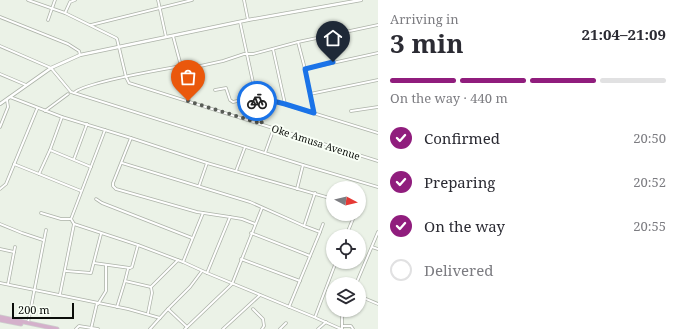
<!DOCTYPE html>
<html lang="en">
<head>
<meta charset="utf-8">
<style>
  :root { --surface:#fff; --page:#f7f7f7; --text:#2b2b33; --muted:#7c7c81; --line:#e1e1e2; --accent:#901d7d }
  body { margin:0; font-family:"Noto Serif",serif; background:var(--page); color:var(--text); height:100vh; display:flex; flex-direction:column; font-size:15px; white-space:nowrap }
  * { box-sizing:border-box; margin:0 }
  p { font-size:13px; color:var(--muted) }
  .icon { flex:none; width:22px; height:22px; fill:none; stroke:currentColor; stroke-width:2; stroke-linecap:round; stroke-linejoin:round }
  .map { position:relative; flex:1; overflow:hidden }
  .sheet { display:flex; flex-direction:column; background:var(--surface); width:300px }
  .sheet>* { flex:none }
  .needle { width:26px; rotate:97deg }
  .controls { position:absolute; left:326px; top:181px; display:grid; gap:8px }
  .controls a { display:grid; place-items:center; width:40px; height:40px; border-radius:50%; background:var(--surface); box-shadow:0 1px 3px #0004; font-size:20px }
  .scale { position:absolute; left:12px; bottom:10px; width:62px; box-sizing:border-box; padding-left:4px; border:2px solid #0a0d09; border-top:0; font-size:11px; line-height:14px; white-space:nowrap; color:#0a0d09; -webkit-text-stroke:3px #f9fff6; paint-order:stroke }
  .pin { position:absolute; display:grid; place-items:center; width:34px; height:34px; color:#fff; margin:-41px -17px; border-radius:50% 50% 50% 0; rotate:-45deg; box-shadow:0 0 4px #0007 }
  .pin .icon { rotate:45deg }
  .courier { position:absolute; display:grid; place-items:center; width:40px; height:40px; margin:-20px; border:3px solid #1a73e8; border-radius:50%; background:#fff; color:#222; box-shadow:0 1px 5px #0007 }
  .summary em { font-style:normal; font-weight:700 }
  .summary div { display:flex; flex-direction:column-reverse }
  .summary { display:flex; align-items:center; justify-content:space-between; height:68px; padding:0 12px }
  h1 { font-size:26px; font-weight:700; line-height:30px }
  .bar { display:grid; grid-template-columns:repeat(4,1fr); gap:6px 4px; align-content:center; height:48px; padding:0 12px }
  .bar i { height:5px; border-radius:3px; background:var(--line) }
  .bar .selected { background:var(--accent) }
  .bar p { grid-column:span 4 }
  ol { padding:0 12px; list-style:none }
  li { display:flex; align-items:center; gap:12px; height:44px }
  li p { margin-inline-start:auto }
  li .icon { padding:4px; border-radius:50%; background:var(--accent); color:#fff; stroke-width:4 }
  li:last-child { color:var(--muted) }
  li i { width:22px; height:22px; border:2px solid var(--line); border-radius:50% }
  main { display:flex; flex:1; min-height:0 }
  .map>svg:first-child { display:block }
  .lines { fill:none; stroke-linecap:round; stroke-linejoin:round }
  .minor-casing { stroke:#adb3a9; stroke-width:3.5 }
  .tertiary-casing { stroke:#adb3a9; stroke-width:4 }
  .primary-casing { stroke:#cecfce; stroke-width:5 }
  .minor { stroke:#fff; stroke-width:2 }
  .tertiary { stroke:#fff; stroke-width:2.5 }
  .primary { stroke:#d4b0cb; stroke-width:3.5 }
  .done { stroke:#595d57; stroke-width:4; stroke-dasharray:0 7.2 }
  .route { stroke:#1a73e8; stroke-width:5 }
  .labels { text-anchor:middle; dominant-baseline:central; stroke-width:4; stroke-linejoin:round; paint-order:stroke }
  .street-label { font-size:10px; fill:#0a0d09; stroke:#f9fff6 }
</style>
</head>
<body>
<main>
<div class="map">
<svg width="378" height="329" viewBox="0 0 378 329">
  <rect width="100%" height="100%" fill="#ebf2e7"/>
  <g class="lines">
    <defs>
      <g id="minor">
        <polyline points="28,0 65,13 116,38 117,39 126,77 129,83 378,161"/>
        <polyline points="158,0 166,37"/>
        <polyline points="244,0 248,20"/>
        <polyline points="65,13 70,2 75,0"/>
        <polyline points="0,17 68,44 79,51 80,55"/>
        <polyline points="48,20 55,0"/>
        <polyline points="240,22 262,124"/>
        <polyline points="91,25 192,0"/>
        <polyline points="173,36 181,66"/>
        <polyline points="298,42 305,69 378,53"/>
        <polyline points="0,46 51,68 71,92 303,165 378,187"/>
        <polyline points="273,49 285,104"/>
        <polyline points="305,69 310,94"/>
        <polyline points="182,70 223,61 244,54 253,54 298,42 378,25"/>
        <polyline points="182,70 189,101"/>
        <polyline points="0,74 26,85"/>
        <polyline points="215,90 226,88 230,100 233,102 254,97 271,100 378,133"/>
        <path d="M74 93C82 83 164 69 181 66"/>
        <polyline points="10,97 62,117 131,138 207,163 333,199"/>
        <polyline points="45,111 68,94"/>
        <polyline points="351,111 378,107"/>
        <polyline points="314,113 310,94 378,80"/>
        <polyline points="62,117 50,150 39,174 81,191"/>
        <polyline points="0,127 8,107 7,100"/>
        <polyline points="131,138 113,183 113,186 116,189 197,212 230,217 207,273 314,317 341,329"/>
        <polyline points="50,150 91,167"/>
        <polyline points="265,153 274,128"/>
        <polyline points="74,159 87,124"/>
        <polyline points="122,163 250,202 304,226"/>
        <polyline points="14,164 39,174"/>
        <polyline points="236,171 245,147"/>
        <polyline points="199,186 207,163"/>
        <polyline points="0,189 6,184 37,109"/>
        <polyline points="297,189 303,165"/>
        <polyline points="96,199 102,203 192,238"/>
        <polyline points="41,213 61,219 71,219"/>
        <polyline points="230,217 242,219 255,224"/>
        <polyline points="71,219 74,224 138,245 183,262 207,273"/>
        <polyline points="71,219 105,130"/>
        <polyline points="0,224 22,233 43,240"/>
        <polyline points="320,232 323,224"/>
        <polyline points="251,233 310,256"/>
        <polyline points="346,236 355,214"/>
        <polyline points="372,247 378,249"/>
        <polyline points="0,249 14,252"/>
        <polyline points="241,259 300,281"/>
        <polyline points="183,262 203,213"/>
        <polyline points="94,263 130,268 132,267 138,245"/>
        <polyline points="66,271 91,273 101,234"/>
        <polyline points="125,281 151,287 178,260"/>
        <polyline points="0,283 128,309 160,318"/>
        <polyline points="8,284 15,247"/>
        <polyline points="356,284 378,232"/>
        <polyline points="60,294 74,224"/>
        <polyline points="359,296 378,304"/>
        <polyline points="98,304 106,291 106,265"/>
        <polyline points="117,307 125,281 128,269"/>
        <polyline points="289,307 320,232 304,226 315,193"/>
        <polyline points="168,309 187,327"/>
        <polyline points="253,309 263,319 264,326 262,329"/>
        <polyline points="148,313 152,293 151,287"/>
        <polyline points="315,317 336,262"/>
        <polyline points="28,323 46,230"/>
        <polyline points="342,326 351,326 353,329"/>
        <polyline points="76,329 79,326 98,329"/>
        <polyline points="91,329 97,303"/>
        <polyline points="150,329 168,309 190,287 202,271"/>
        <polyline points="185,329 232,284 262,208"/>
        <polyline points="223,329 260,295"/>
        <polyline points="280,329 286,323"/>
        <polyline points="318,329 326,322"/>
        <polyline points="342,329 342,317 345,310"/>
      </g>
      <polyline id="tertiary" points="0,104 51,68 80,55 248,20 361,0"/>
      <g id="primary">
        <polyline points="0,317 57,329"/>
        <polyline points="0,320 21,324"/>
      </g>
    </defs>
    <use href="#minor" class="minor-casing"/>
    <use href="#tertiary" class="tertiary-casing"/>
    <use href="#primary" class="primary-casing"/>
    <use href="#minor" class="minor"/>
    <use href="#tertiary" class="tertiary"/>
    <use href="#primary" class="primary"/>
  </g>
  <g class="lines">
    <polyline class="done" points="188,101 262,124 257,101"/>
    <polyline class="route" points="257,101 257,97 285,104 314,113 305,69 333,62"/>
  </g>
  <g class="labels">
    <g class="street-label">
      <text transform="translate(316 142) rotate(18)">Oke Amusa Avenue</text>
    </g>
  </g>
</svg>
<div class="controls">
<a><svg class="needle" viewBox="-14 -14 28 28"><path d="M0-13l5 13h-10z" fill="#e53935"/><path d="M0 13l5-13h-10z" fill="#7c7c81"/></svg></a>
<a><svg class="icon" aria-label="locate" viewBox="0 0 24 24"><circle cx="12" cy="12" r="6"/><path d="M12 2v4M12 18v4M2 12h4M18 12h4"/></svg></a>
<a><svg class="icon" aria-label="layers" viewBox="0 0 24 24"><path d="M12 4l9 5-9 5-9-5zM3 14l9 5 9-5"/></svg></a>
</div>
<div class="scale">200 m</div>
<div class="pin" style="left:188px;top:101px;background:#ea580c"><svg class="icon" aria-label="bag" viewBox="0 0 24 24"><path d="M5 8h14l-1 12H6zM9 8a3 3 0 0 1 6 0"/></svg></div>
<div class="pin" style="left:333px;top:62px;background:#1f2937"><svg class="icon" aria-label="home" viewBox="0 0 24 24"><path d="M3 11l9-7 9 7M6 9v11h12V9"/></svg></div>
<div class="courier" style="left:257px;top:101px"><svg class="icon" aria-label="bike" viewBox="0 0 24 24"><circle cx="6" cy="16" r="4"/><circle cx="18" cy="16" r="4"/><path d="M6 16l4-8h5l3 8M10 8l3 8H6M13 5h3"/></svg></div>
</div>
<section class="sheet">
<div class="summary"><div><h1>3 min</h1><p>Arriving in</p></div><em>21:04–21:09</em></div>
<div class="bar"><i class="selected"></i><i class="selected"></i><i class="selected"></i><i></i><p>On the way · 440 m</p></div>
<ol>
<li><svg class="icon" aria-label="check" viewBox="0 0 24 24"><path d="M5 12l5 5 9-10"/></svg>Confirmed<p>20:50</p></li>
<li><svg class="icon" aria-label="check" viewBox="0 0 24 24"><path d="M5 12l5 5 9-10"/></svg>Preparing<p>20:52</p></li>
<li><svg class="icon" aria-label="check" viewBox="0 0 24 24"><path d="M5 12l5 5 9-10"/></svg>On the way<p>20:55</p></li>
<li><i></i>Delivered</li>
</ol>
</section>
</main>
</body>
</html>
